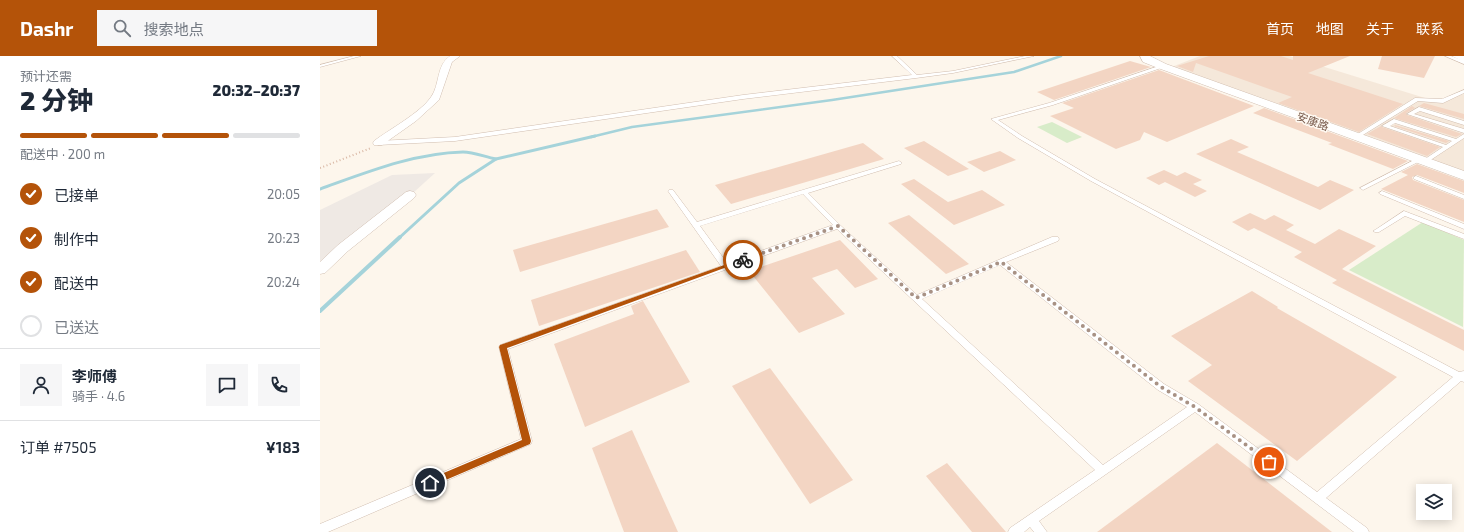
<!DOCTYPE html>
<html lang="zh">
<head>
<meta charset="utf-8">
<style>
  :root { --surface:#fff; --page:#f6f6f7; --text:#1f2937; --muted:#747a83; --line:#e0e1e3; --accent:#b45309 }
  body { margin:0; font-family:"Exo 2","Noto Sans SC",sans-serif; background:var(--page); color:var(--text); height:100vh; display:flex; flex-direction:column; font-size:15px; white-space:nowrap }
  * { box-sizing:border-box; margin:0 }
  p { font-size:13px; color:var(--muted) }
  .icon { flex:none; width:22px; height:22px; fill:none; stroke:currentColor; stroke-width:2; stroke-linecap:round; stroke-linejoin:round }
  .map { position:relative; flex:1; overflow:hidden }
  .details { display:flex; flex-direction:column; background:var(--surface); width:320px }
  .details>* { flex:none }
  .buttons { position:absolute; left:1096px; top:428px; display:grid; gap:8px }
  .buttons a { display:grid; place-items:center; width:36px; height:36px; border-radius:0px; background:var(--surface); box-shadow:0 2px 10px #0003; font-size:20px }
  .pin { position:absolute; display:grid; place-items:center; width:34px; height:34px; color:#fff; margin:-17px; border:2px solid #fff; border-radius:50%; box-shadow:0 1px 4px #0007 }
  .courier { position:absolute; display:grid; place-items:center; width:40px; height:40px; margin:-20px; border:3px solid #b45309; border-radius:50%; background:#fff; color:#222; box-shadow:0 1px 5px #0007 }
  .summary em { font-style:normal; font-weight:800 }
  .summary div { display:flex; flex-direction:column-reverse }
  .summary { display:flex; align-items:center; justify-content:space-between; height:68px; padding:0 20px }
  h1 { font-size:26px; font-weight:800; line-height:30px }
  .bar { display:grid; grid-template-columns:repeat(4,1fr); gap:6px 4px; align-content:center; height:48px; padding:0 20px }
  .bar i { height:5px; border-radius:3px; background:var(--line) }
  .bar .active { background:var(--accent) }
  .bar p { grid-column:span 4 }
  .line { display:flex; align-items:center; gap:10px; padding:0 20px; border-top:1px solid var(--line) }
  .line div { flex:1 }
  .round { display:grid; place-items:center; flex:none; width:42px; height:42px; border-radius:0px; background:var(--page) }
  ol { padding:0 20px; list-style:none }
  li { display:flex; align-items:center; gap:12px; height:44px }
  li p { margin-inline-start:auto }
  li .icon { padding:4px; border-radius:50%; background:var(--accent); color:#fff; stroke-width:4 }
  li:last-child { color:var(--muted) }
  li i { width:22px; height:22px; border:2px solid var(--line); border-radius:50% }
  header { display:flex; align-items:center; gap:24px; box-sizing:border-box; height:56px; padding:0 20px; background:var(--accent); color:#fff }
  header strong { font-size:19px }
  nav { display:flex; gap:22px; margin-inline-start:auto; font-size:14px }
  .search { width:280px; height:36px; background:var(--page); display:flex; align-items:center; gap:10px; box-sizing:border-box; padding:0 14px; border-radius:0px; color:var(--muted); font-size:15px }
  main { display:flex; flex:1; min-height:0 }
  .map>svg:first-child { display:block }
  .residential { fill:#f5e8da }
  .industrial { fill:#efe9e4 }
  .green { fill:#d8ecc9 }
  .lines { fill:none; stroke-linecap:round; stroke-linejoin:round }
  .stream-far2 { stroke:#a5d3da; stroke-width:2.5 }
  .stream-far1 { stroke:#a5d3da; stroke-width:3 }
  .stream { stroke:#a5d3da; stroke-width:4 }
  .building { fill:#f3d5c3 }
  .service-casing { stroke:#d1beb0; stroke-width:1 }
  .minor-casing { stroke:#d1beb0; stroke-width:1 }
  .tertiary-casing { stroke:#d1beb0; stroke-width:1 }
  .path { stroke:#d9b8a5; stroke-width:2; stroke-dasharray:1 2.5; stroke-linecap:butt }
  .service { fill:#fff; fill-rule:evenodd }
  .minor { fill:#fff; fill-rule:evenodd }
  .tertiary { fill:#fff; fill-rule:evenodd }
  .route { fill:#b45309 }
  .done { stroke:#a89285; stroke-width:4; stroke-dasharray:0 7.2 }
  .labels { text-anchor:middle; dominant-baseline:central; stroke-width:3; stroke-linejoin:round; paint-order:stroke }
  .far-street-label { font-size:11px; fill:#7a5c4d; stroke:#fffaf3 }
</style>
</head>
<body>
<header>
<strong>Dashr</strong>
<div class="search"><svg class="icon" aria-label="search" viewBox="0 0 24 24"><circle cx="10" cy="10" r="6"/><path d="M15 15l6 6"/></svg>搜索地点</div>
<nav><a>首页</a><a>地图</a><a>关于</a><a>联系</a></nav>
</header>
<main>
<section class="details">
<div class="summary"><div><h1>2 分钟</h1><p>预计还需</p></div><em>20:32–20:37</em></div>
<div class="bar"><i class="active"></i><i class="active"></i><i class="active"></i><i></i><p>配送中 · 200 m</p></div>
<ol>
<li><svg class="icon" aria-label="check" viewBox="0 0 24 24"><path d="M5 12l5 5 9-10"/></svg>已接单<p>20:05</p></li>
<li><svg class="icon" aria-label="check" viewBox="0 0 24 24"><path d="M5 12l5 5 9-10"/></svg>制作中<p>20:23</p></li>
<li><svg class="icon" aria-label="check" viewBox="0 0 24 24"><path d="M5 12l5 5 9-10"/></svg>配送中<p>20:24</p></li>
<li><i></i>已送达</li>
</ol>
<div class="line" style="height:72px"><a class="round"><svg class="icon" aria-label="person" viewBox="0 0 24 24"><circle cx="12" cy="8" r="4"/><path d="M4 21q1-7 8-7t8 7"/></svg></a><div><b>李师傅</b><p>骑手 · 4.6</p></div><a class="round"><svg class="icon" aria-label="chat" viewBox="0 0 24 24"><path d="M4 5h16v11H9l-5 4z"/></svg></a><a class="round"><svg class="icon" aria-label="phone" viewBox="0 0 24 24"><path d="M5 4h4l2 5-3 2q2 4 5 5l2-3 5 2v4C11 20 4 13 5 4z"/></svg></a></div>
<div class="line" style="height:52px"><div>订单 #7505</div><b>¥183</b></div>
</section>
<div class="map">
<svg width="1144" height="476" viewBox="0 0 1144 476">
  <rect width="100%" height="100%" fill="#fdf6ec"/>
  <polygon class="residential" points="880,0 969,0 1118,46 1144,38 1144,120 849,12"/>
  <polygon class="industrial" points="115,117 83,146 0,211 0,154 72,119"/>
  <g class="green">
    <polygon points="732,66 762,81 747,87 717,71"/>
    <polygon points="1103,166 1144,184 1143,271 1029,214"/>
  </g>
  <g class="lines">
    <polyline class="stream-far2" points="271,81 312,71 512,44 694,16 741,0"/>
    <g class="stream-far1">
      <path d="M0 133C45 117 94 97 143 96 154 96 165 101 176 103"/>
      <polyline points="79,182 139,127 176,103 275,80"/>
    </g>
    <polyline class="stream" points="0,255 80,181"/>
  </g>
  <g class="building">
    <polygon points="889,0 961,0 973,4 973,0 1030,0 988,17 1083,48 1039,76 958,47 972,41 876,7 873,16 857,10"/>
    <polygon points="1062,0 1115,0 1104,22 1058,13"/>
    <polygon points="810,5 831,11 734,44 717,36"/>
    <polygon points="839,14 934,50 847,86 824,76 820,84 796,93 730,60 754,52 742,47"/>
    <polygon points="1104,47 1144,58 1144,63 1099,50"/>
    <polygon points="1092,50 1095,52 1086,57 1087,59 1142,78 1136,81 1074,62"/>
    <polygon points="944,52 1088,105 1073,113 1008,88 1012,87 933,57"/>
    <polygon points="1075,69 1129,85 1126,87 1074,70"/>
    <polygon points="1061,70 1062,71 1120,91 1107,100 1047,78"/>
    <polygon points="911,83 929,91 917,96 998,131 1010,124 1034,134 1000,154 876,98"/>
    <polygon points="604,85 649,113 628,120 584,92"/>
    <polygon points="543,87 564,103 411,148 395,129"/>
    <polygon points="680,95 696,104 664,116 647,106"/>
    <polygon points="1097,108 1144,125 1144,137 1097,119 1092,121 1093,124 1144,144 1144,166 1061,133 1088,119 1081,116"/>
    <polygon points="844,114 857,120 865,116 882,124 873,128 887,135 875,141 845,126 839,129 826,122"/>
    <polygon points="594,123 628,146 662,134 685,149 634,169 581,128"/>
    <polygon points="337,153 349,171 200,216 193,194"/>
    <polygon points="930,157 945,164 954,159 974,169 966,174 995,188 1019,173 1056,190 1022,213 1144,274 1144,295 1012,227 1017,224 974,201 982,196 934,172 928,175 912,166"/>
    <polygon points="589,159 649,208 626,218 568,167"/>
    <polygon points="520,184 558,223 535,232 517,213 492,222 525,258 479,277 429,215"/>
    <polygon points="366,194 380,216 219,270 211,244"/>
    <polygon points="932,235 958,251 957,252 1077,321 977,405 868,325 892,309 851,280"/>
    <polygon points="323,245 370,326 265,371 234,288 314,258 311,250"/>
    <polygon points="450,312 533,424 490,448 412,330"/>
    <polygon points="312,374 358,476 304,476 272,392"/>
    <polygon points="897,387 1012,476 777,476"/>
    <polygon points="627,407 686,476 652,476 606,420"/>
  </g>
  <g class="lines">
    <defs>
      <g id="service">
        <polygon points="34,0 41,0 0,11 0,9"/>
        <polygon points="572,0 577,0 597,19 633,15 705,0 714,0 633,17 596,22 423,43 135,85 58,89 55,87 58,85 135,81 423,39 592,19"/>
        <polygon points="1125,0 1131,0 1144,5 1144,8"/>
        <path d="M842 9 844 10V11L733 49 678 64 702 80 775 123 1139 316 1144 315V326L1141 325 1006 442 1047 472 1049 476H1034L875 356 719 465 727 476H714L710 471 704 476H688L690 472 775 414 517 173 188 293 212 385 211 388 8 476H0V468L201 383 179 291 180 289 401 210 348 135 349 134H353L377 166 579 105 582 107 581 108 488 137 520 169 597 239 732 181H738L739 183 738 185 686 206 844 328 878 348 997 436 1133 321 771 125 698 82 671 63 729 47ZM483 138 513 169 407 207 380 170ZM680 209 838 334 867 351 783 409 602 243Z"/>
        <polygon points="1144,34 1144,37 1123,47 1098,45 1038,82 1033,81 1095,42 1122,43"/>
        <polygon points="1099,51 1144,65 1144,69 1100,55 1094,58 1144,73 1144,77 1087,58"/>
        <path d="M1074 63 1136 83 1144 78V82L1106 107H1102V105L1123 91 1062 70ZM1075 67 1132 85 1126 89 1070 70Z"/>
        <polygon points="1098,102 1100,103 1100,105 1045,133 1043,134 1040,132"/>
        <polygon points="1096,120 1144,139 1144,143 1094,123 1094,121"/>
        <polygon points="1062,135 1144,168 1144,173 1060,138 1059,137"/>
        <polygon points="1084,155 1144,178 1144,183 1085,160 1059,176 1055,176 1053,175 1055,174"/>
      </g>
      <g id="minor">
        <path d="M130 0H140L132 6 119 44 96 65 62 89H54L53 87 54 85C70 73 100 57 111 41 120 29 116 9 130 0Z"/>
        <polygon points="1132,0 1144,0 1144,6"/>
        <polygon points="90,135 94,136 96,139 94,142 28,195 5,217 0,218 0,206 18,189 86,136"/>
      </g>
      <polygon id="tertiary" points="820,0 830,0 846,8 1144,115 1144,124 838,12 823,6"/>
    </defs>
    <use href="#service" class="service-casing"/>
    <use href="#minor" class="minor-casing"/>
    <use href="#tertiary" class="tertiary-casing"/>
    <polyline class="path" points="0,112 51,92"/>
    <use href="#service" class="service"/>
    <use href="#minor" class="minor"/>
    <use href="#tertiary" class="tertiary"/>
  </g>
  <polygon class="route" points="421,203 426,204 187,292 211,385 210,388 114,429 107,429 107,424 202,384 179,291 180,289"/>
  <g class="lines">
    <polyline class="done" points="423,204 518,170 596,242 681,206 841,331 875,351 949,406"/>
  </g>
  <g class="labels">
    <g class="far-street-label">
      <text transform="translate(993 65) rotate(20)">安康路</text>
    </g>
  </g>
</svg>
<div class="buttons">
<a><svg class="icon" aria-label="layers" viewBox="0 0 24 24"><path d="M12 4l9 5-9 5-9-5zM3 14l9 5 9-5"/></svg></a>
</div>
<div class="pin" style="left:949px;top:406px;background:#ea580c"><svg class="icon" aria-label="bag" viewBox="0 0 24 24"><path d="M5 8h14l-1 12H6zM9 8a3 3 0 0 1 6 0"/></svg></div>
<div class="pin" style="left:110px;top:427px;background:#1f2937"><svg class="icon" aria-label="home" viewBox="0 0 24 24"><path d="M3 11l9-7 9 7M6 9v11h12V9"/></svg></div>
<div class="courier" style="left:423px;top:204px"><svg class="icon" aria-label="bike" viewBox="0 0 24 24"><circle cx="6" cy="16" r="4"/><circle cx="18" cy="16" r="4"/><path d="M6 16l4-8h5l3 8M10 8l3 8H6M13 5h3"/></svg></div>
</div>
</main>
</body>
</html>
